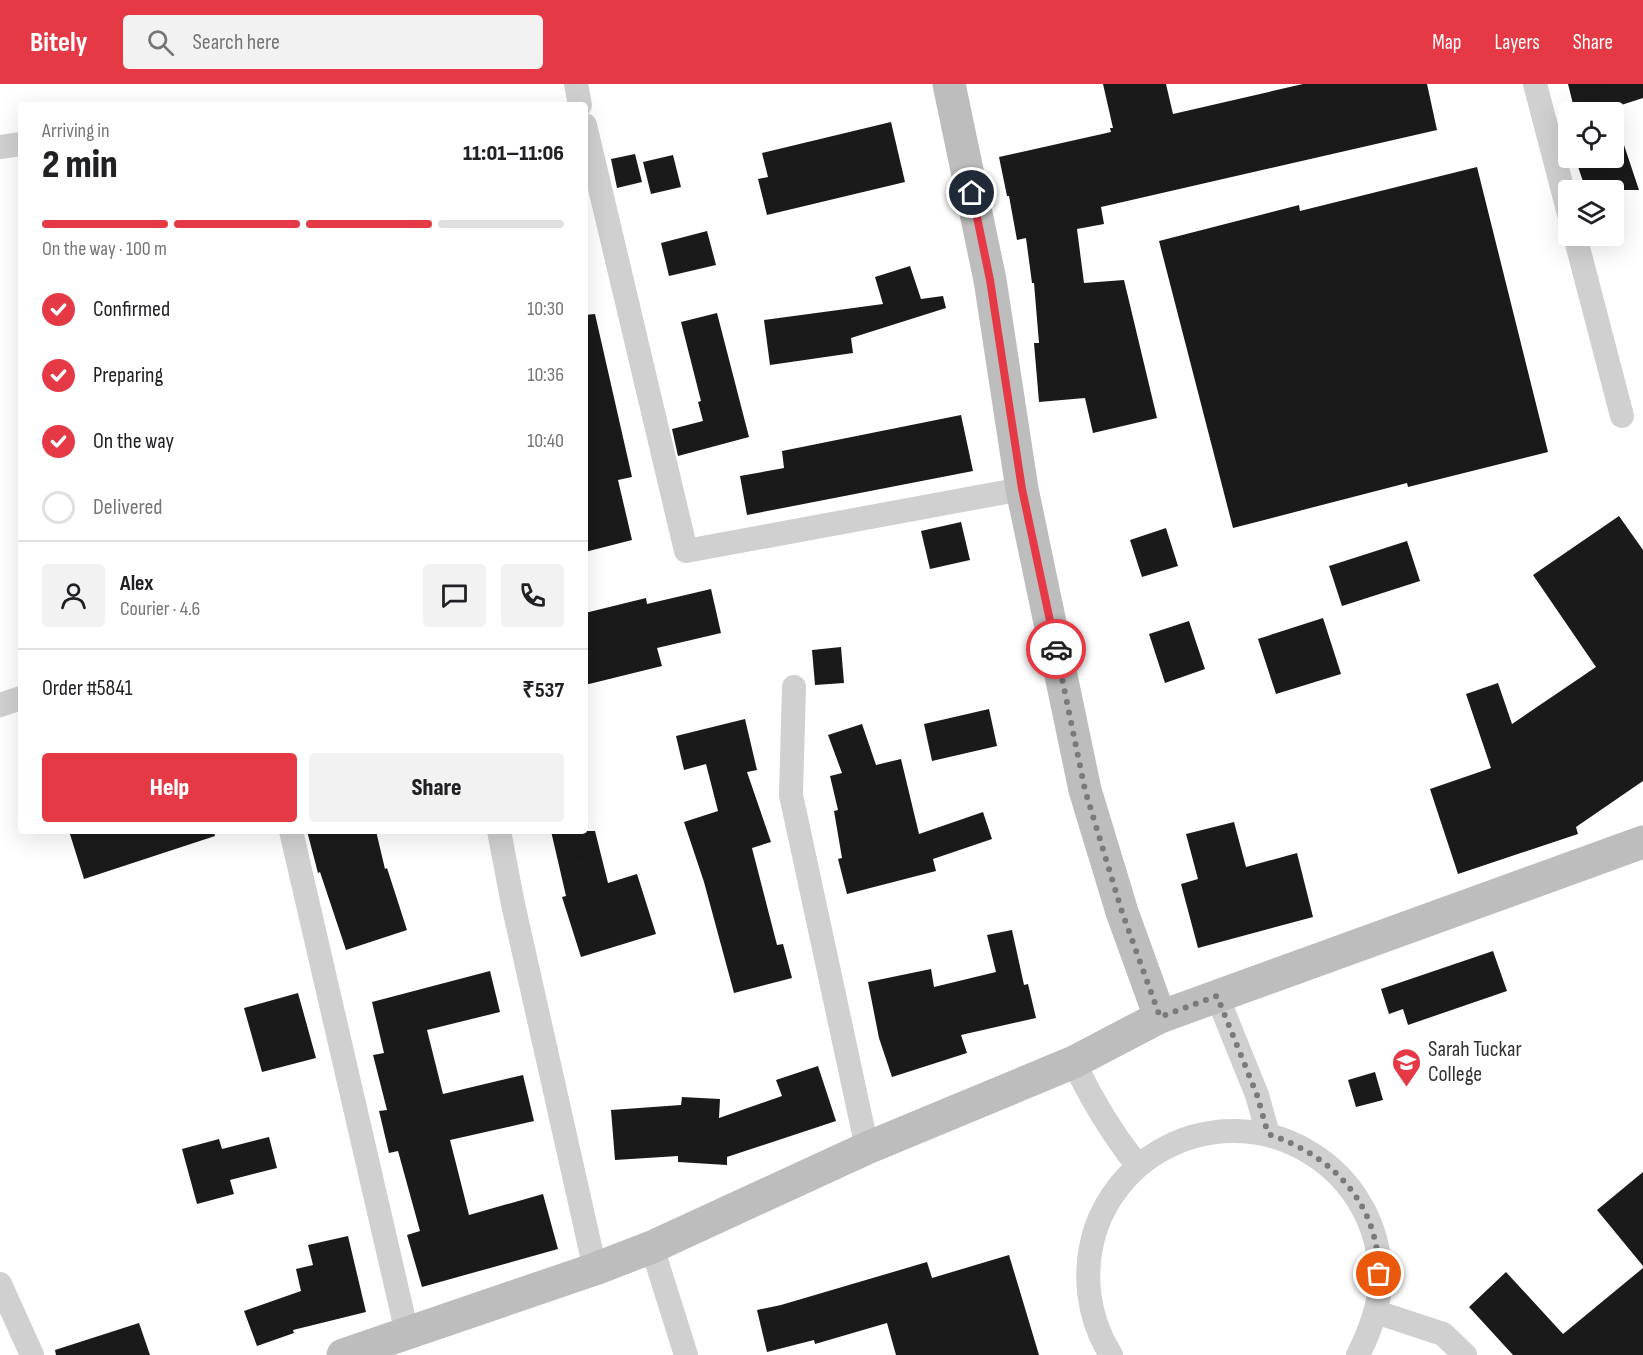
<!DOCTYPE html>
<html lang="en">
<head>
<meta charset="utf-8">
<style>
  :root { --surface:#fff; --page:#f2f2f2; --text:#202124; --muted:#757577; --line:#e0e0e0; --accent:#e63946 }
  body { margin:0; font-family:"Sofia Sans Condensed",sans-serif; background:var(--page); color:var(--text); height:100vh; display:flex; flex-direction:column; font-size:22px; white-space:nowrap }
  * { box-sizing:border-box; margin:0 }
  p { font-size:20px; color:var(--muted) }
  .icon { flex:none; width:33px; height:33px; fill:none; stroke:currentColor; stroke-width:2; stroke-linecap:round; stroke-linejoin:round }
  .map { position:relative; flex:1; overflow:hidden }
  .panel { position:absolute; left:18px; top:18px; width:570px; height:732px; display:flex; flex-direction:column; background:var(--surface); border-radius:6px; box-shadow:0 6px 24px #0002 }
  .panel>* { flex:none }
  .controls { position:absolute; left:1558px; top:18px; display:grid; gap:12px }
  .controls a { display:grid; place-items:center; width:66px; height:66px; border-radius:6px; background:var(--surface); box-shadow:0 6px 24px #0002; font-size:30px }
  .pin { position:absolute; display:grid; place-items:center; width:51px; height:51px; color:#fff; margin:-26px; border:3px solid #fff; border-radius:50%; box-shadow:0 2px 6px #0007 }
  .courier { position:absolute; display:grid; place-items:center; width:60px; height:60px; margin:-30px; border:4px solid #e63946; border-radius:50%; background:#fff; color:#222; box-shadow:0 2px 8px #0007 }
  .overview em { font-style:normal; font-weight:800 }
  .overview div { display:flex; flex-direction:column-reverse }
  .overview { display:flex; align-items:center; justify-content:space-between; height:102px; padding:0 24px }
  h1 { font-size:39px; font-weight:800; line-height:45px }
  .bar { display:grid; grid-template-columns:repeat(4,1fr); gap:9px 6px; align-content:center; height:72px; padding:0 24px }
  .bar i { height:8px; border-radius:4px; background:var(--line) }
  .bar .selected { background:var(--accent) }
  .bar p { grid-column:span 4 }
  .line { display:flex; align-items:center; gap:15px; padding:0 24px; border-top:2px solid var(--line) }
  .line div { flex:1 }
  .round { display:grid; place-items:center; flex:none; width:63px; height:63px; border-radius:6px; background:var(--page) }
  ol { padding:0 24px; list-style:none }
  li { display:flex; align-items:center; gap:18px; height:66px }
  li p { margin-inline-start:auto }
  li .icon { padding:6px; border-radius:50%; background:var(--accent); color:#fff; stroke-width:4 }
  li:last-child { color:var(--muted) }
  li i { width:33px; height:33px; border:3px solid var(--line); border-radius:50% }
  .primary-button { display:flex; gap:12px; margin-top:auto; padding:12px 24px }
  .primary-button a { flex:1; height:69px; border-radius:6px; background:var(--accent); color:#fff; font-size:24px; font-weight:800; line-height:69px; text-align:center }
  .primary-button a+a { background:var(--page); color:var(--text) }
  header { display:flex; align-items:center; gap:36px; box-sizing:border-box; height:84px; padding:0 30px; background:var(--accent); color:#fff }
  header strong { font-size:28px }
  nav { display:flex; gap:33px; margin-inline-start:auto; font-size:21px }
  .search { width:420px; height:54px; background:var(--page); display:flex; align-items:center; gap:15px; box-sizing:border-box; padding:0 21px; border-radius:6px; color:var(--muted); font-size:22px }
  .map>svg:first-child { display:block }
  .building { fill:#1a1a1a }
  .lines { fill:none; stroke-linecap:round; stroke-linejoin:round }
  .street { stroke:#d0d0d0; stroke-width:24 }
  .secondary { stroke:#bdbdbd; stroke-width:33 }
  .done { stroke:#7a7a7a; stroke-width:6; stroke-dasharray:0 10.8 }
  .route { stroke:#e63946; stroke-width:8 }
  .labels { text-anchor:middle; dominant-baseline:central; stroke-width:6; stroke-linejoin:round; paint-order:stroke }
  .poi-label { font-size:22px; fill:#333; stroke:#fff; text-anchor:start }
</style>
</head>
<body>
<header>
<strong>Bitely</strong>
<div class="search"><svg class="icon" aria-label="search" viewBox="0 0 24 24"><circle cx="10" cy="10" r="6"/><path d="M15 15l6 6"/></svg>Search here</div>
<nav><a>Map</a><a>Layers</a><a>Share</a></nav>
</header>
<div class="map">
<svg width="1643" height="1271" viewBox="0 0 1643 1271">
  <rect width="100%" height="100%" fill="#fff"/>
  <g class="building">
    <polygon points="1103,0 1166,0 1173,30 1303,0 1427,0 1437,46 1101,123 1104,140 1077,145 1084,199 1124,196 1157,334 1093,349 1085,314 1039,318 1034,259 1039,259 1034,199 1032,199 1026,154 1017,156 1009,112 1007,112 999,73 1111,48 1110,44 1113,44"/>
    <polygon points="1568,0 1643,0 1643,14 1612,24 1613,28 1575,28"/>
    <polygon points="1614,31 1639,106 1586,106 1575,74 1614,74"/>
    <polygon points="891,38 905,98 767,131 758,95 768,93 762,69"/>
    <polygon points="635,70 642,98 617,104 611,75"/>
    <polygon points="673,71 681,103 651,110 643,78"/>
    <polygon points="1477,83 1548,368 1408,403 1407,399 1233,444 1159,157 1299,121 1300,127"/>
    <polygon points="707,147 716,181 669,192 661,159"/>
    <polygon points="910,182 921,215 943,212 946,224 851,254 853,269 770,281 764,236 883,220 875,193"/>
    <polygon points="717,229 749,353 678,372 672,345 703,337 698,318 701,317 681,238"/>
    <polygon points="595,230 632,393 618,396 632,456 585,468 585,231"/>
    <polygon points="961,331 973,387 747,431 740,392 784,384 782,367"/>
    <polygon points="1619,432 1643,466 1643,697 1576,743 1578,750 1458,790 1430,705 1491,684 1466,610 1498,599 1512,640 1596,583 1533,491"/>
    <polygon points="961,438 970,476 930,485 921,447"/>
    <polygon points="1166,444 1178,482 1142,493 1130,456"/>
    <polygon points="1407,457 1420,497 1342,522 1329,482"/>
    <polygon points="711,505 721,549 657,564 662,582 585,601 585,529 646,514 647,520"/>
    <polygon points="1323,534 1341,590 1276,610 1258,555"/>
    <polygon points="1189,537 1205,585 1165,599 1149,550"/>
    <polygon points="841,563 844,599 815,601 812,566"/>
    <polygon points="989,625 997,662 932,677 924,640"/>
    <polygon points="745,635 757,686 747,688 771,758 752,764 777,861 783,860 792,894 734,909 704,798 684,738 718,727 706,680 684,686 676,652"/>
    <polygon points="862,640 876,681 901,675 919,750 983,728 992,755 933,775 936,787 847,810 838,775 842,774 834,727 838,726 830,692 842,689 828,651"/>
    <polygon points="1234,738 1246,783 1297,769 1313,833 1198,864 1181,800 1198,795 1186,750"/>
    <polygon points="69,747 214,747 215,752 84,795"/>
    <polygon points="307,747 376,747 385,785 387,784 407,846 346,866 320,788 318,789"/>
    <polygon points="551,747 595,747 608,799 637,790 656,850 581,873 562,813 566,812"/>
    <polygon points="1012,846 1024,901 1028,900 1036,934 961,951 967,969 892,993 879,954 868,898 931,885 934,903 996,888 987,851"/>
    <polygon points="1493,867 1507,907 1408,941 1403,925 1389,930 1381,905"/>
    <polygon points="490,887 500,928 427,946 443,1010 523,991 534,1037 450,1056 469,1131 543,1110 558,1165 422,1203 407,1151 420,1147 398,1067 389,1069 379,1027 387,1026 373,971 384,969 372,918"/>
    <polygon points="298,909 316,974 262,988 244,924"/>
    <polygon points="818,982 836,1037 727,1073 727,1081 678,1078 678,1072 615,1076 611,1026 681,1021 682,1013 720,1015 719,1034 782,1012 776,996"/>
    <polygon points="1375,988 1383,1016 1356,1023 1348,996"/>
    <polygon points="269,1053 277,1084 230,1096 234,1110 197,1120 182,1065 219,1055 222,1065"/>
    <polygon points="1643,1088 1643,1182 1597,1126"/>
    <polygon points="348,1152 366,1228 293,1246 294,1249 257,1262 244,1227 301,1207 296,1185 313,1181 308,1161"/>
    <polygon points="1009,1171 1039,1271 896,1271 887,1239 815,1260 814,1256 767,1268 757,1226 781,1221 927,1178 932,1194"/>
    <polygon points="1643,1184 1643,1271 1513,1271 1469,1223 1506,1188 1563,1250"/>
    <polygon points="139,1239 150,1271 56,1271 55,1266"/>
  </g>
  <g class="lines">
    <g class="street">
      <polyline points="576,0 580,21"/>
      <polyline points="1535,0 1569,130"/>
      <polyline points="585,41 686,467 1022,405"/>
      <polyline points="0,63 21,60"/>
      <polyline points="1575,152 1622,332"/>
      <polyline points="794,603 791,711 867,1064"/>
      <polyline points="0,621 21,614"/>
      <polyline points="291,747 407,1249"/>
      <polyline points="499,747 513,820 595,1185"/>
      <polyline points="1217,912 1257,1011 1268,1050"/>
      <path d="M1074 978C1091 1015 1112 1049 1137 1081"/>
      <polyline points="652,1163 686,1271"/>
      <polyline points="0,1200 32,1271"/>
      <polyline points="1376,1228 1443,1250 1465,1271"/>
      <path d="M1111 1271C1087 1233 1082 1187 1096 1144 1107 1113 1129 1085 1158 1068 1259 1008 1386 1084 1380 1202 1378 1227 1369 1249 1358 1271"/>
    </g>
    <g class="secondary">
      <polyline points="949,0 990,196 1022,405 1085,706 1122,828 1160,933"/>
      <polyline points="343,1271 595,1185 652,1163 867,1064 1074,978 1160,933 1643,758"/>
    </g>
  </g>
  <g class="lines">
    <path class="done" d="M1056 565 1085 706 1122 828 1160 933 1217 912 1257 1011 1268 1050C1333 1072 1378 1118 1379 1190"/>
    <polyline class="route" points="972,109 990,196 1022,405 1056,565"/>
  </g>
  <defs>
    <symbol id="university-pin" viewBox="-11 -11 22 30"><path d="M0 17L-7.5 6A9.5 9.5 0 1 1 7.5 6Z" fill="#e63946" stroke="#fff"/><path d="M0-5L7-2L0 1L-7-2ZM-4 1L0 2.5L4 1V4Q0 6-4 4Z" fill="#fff"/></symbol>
  </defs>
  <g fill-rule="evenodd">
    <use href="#university-pin" x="1390" y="962" width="33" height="45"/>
  </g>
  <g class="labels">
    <g class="poi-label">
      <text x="1428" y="965">Sarah Tuckar<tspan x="1428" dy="25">College</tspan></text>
    </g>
  </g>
</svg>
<div class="controls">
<a><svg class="icon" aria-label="locate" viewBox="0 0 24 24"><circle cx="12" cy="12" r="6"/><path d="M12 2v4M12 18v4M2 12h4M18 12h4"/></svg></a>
<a><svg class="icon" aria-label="layers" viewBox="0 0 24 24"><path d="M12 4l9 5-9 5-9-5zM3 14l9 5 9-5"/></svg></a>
</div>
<div class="pin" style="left:1379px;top:1190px;background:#ea580c"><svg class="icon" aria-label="bag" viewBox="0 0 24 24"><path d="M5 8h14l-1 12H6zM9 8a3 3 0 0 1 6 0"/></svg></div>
<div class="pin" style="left:972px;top:109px;background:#1f2937"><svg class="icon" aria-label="home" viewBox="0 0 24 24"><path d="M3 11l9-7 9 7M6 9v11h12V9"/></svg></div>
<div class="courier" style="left:1056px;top:565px"><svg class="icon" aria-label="car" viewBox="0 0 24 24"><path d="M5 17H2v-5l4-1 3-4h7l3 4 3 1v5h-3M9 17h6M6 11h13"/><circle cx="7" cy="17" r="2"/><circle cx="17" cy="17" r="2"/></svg></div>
<section class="panel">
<div class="overview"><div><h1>2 min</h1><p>Arriving in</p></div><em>11:01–11:06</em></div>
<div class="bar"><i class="selected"></i><i class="selected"></i><i class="selected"></i><i></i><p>On the way · 100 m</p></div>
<ol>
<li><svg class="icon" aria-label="check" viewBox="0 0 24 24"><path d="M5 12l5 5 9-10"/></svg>Confirmed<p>10:30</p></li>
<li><svg class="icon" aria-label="check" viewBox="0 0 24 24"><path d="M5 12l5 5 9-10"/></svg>Preparing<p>10:36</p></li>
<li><svg class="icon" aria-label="check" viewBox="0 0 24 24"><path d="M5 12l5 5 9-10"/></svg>On the way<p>10:40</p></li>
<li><i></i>Delivered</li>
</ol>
<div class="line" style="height:108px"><a class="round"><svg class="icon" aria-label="person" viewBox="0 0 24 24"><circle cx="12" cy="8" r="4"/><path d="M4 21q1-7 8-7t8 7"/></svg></a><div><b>Alex</b><p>Courier · 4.6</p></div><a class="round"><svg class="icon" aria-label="chat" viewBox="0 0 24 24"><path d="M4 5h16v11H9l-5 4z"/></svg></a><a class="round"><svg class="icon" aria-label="phone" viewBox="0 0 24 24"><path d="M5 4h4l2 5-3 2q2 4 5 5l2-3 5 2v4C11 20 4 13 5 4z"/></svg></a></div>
<div class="line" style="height:78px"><div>Order #5841</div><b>₹537</b></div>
<div class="primary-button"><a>Help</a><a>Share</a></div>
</section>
</div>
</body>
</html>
